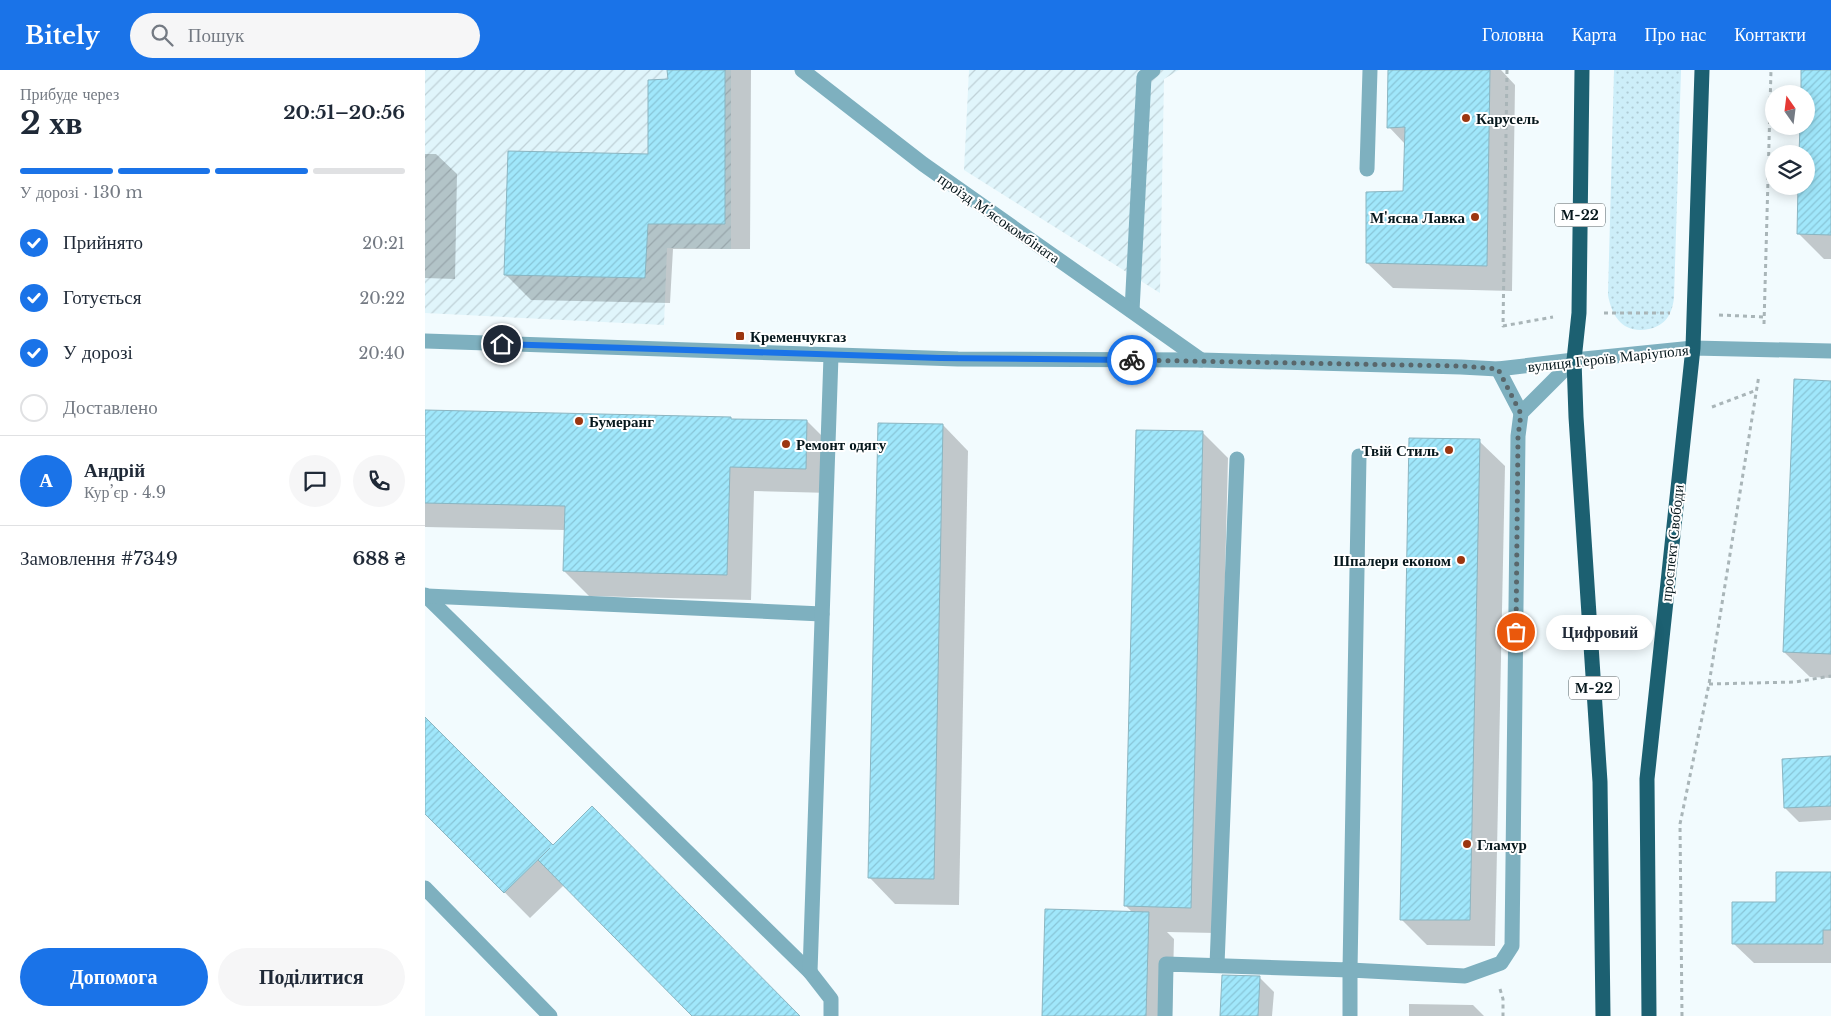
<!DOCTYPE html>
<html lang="uk">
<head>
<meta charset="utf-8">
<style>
  :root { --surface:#fff; --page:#f6f6f7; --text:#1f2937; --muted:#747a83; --line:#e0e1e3; --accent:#1a73e8 }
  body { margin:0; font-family:"Libre Baskerville",serif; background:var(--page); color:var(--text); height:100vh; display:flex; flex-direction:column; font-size:19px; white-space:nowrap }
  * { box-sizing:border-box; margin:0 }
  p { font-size:16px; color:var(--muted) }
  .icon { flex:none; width:28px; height:28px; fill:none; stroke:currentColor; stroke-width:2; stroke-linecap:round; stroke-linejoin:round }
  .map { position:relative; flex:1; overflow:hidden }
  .drawer { display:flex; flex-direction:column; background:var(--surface); width:425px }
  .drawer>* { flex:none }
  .needle { width:32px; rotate:346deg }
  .fabs { position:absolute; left:1340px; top:15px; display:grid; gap:10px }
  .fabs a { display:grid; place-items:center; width:50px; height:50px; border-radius:50%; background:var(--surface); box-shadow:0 2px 12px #0003; font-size:25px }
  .pin { position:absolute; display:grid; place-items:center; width:42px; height:42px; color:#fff; margin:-21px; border:2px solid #fff; border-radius:50%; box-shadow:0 1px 5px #0007 }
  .courier { position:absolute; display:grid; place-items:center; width:50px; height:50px; margin:-25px; border:4px solid #1a73e8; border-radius:50%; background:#fff; color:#222; box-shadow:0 1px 6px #0007 }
  .bubble { position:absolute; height:35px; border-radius:18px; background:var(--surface); box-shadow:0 2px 12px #0003; font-size:16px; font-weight:700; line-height:35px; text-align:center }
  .overview em { font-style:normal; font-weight:700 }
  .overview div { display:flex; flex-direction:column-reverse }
  .overview { display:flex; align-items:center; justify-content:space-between; height:85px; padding:0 20px }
  h1 { font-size:32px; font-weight:700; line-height:38px }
  .bar { display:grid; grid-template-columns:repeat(4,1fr); gap:8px 5px; align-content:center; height:60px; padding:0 20px }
  .bar i { height:6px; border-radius:4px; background:var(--line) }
  .bar .active { background:var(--accent) }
  .bar p { grid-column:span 4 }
  .line { display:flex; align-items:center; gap:12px; padding:0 20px; border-top:1px solid var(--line) }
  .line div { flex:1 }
  .round { display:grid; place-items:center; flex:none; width:52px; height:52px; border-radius:26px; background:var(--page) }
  ol { padding:0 20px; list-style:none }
  li { display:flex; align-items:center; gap:15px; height:55px }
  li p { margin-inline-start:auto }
  li .icon { padding:5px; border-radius:50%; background:var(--accent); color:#fff; stroke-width:4 }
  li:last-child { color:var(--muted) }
  li i { width:28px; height:28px; border:2px solid var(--line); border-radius:50% }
  .action { display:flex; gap:10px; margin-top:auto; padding:10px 20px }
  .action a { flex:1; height:58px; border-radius:30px; background:var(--accent); color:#fff; font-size:20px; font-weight:700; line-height:58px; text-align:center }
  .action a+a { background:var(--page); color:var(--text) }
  header { display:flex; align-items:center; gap:30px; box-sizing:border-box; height:70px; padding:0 25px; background:var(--accent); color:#fff }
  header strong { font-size:24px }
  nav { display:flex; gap:28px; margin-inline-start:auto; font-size:18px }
  .search { width:350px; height:45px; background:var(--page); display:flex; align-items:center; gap:12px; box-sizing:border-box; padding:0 18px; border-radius:28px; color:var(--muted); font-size:19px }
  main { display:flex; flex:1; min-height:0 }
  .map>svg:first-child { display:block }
  .industrial { fill:url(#industrial-furrows) }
  .grass { fill:url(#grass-dots) }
  .shadow { fill:#0003 }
  .building { fill:url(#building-hatch); stroke:#8ab5c1 }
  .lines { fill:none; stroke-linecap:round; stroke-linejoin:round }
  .path { stroke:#a9b5b8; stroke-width:3; stroke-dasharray:4 4; stroke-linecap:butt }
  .service { stroke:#7eb0bf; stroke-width:15 }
  .minor { stroke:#7eb0bf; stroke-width:15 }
  .tertiary { stroke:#7eb0bf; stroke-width:15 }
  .trunk { stroke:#1c6071; stroke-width:15 }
  .done { stroke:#59676b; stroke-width:5; stroke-dasharray:0 9 }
  .route { stroke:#1a73e8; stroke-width:6 }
  .poi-dot { fill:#9c3610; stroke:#fff; stroke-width:2 }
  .labels { text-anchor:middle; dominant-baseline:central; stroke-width:4; stroke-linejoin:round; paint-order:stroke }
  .shield { fill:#fff; stroke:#515d60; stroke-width:1 }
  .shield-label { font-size:14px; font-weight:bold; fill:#06171c }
  .poi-label { font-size:15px; font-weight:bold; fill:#06171c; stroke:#fff; text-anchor:start }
  .street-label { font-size:15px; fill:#06171c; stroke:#fff }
</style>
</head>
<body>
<header>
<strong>Bitely</strong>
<div class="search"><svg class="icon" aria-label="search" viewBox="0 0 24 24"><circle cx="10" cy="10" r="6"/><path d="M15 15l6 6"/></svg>Пошук</div>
<nav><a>Головна</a><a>Карта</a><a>Про нас</a><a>Контакти</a></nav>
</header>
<main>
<section class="drawer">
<div class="overview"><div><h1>2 хв</h1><p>Прибуде через</p></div><em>20:51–20:56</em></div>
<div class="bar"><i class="active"></i><i class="active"></i><i class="active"></i><i></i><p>У дорозі · 130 m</p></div>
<ol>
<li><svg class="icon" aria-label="check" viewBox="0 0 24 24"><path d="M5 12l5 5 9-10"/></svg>Прийнято<p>20:21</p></li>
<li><svg class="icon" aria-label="check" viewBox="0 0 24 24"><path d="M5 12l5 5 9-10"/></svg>Готується<p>20:22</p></li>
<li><svg class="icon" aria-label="check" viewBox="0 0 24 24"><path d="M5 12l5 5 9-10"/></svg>У дорозі<p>20:40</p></li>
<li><i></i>Доставлено</li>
</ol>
<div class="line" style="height:90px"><b class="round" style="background:var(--accent);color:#fff">А</b><div><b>Андрій</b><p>Кур’єр · 4.9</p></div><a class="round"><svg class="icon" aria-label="chat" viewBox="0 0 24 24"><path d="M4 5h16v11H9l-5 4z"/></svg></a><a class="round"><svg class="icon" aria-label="phone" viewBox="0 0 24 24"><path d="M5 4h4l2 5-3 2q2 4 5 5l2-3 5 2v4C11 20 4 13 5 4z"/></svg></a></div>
<div class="line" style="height:65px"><div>Замовлення #7349</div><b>688 ₴</b></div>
<div class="action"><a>Допомога</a><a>Поділитися</a></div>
</section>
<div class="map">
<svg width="1406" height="946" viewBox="0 0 1406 946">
  <defs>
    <pattern id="industrial-furrows" width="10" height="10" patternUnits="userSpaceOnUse" patternTransform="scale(1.25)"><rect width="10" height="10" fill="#e0f5fb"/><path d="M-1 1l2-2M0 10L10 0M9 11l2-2" fill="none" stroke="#bfd1d7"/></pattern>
    <pattern id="grass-dots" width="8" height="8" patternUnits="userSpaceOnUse" patternTransform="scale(1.25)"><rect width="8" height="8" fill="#cdeef9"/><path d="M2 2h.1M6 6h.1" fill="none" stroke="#afcbd5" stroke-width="1.8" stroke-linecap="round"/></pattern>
    <pattern id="building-hatch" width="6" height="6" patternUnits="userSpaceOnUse" patternTransform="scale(1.25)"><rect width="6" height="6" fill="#a0e7fb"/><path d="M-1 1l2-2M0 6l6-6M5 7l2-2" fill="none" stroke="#88c5d7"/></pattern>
  </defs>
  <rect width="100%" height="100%" fill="#f2fbfe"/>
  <g class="industrial">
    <polygon points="0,0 306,0 306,179 242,178 239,255 0,243"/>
    <polygon points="544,0 754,0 739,9 735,223 539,100"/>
  </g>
  <path class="grass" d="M1189 0H1256L1249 228C1247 244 1241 255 1224 259 1199 264 1187 248 1183 225Z"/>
  <g class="shadow">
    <polygon points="243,0 326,0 325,179 248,179 245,233 106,230 80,204 224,86 244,10"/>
    <polygon points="964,0 1076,0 1090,15 1087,221 968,218 942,193 979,122 980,74 964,57"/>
    <polygon points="1378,0 1406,0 1406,189 1399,189 1373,163 1381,116 1381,24"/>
    <polygon points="0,84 11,84 32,104 30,209 0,208"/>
    <polygon points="1406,312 1406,608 1385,607 1359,582"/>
    <polygon points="0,341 382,351 407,376 406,423 329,421 326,530 164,526 139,501 140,460 0,457"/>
    <polygon points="518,355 543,381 534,835 470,834 445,808"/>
    <polygon points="777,362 803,388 791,863 742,862 749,869 747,946 618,946 708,843 701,836"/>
    <polygon points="1054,371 1080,396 1070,876 1002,875 976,849"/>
    <polygon points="0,648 128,777 373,946 269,946 139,815 105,848 0,742"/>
    <polygon points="1406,688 1406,750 1374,752 1360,738"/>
    <polygon points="1406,803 1406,893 1329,893 1308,873 1352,834"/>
    <polygon points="835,908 849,922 847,946 796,946"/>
    <polygon points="984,934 1048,935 1059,946 984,946"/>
  </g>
  <g class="building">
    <polygon points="242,0 300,0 300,154 223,154 220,208 79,205 83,81 223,84 223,10 243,9"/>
    <polygon points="963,0 1065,0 1062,196 941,193 941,122 978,121 980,57 962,58"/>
    <polygon points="1376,0 1406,0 1406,165 1372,164 1373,116 1381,116 1381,84 1374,84 1375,56 1381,56 1381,24 1376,24"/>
    <polygon points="1369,309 1406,311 1406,584 1358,582"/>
    <polygon points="0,340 306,347 306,349 382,350 381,399 305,397 302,505 138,501 140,436 0,433"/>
    <polygon points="453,353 518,354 509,809 443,808"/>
    <polygon points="711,360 778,361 766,838 699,836"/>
    <polygon points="984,368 1055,369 1045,850 975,850"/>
    <polygon points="0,647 128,775 167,736 375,946 267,946 113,790 125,778 79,823 0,744"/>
    <polygon points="1406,686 1406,736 1359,738 1357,689"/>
    <polygon points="1351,802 1406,802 1406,860 1398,860 1398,874 1307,874 1307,832 1351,832"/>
    <polygon points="620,839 724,842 721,946 617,946"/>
    <polygon points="797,905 835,906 833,946 795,946"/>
  </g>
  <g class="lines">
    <g class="path">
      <polyline points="1082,0 1078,256 1128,247"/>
      <polyline points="1179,243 1245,243"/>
      <polyline points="1294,245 1340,247"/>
      <polyline points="1339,254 1346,0"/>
      <polyline points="1287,337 1332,320"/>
      <polyline points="1284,614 1370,612 1406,606"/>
      <polyline points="1075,919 1078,929 1078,946"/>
      <polyline points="1257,946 1255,754 1284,614 1334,305"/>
    </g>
    <g class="service">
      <polyline points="942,99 945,0"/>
      <polyline points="707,241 719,7 728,0"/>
      <polyline points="1073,299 1096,343"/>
      <polyline points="0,525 385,902 406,929 406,946"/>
      <polyline points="2,526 397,544"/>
      <polyline points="0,818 125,946"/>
      <polyline points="792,895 812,389"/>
      <polyline points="385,902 406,286"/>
      <polyline points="740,946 741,894 925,900 934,386"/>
      <polyline points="925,946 925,900 1040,906 1076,893 1087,876 1093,366 1096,343 1149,290"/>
    </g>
    <g class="minor">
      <polyline points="377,0 498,94 776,290"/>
      <polyline points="1149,290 1268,278 1406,281"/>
    </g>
    <polyline class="tertiary" points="0,271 533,289 776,290 1036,297 1073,299 1149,290"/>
    <g class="trunk">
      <polyline points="1157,0 1154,243 1149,290 1151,347 1175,712 1178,946"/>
      <polyline points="1224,946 1222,709 1268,278 1277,0"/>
    </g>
  </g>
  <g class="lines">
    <polyline class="done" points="707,290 1036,296 1073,299 1096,344 1093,366 1091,562"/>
    <polyline class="route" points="77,274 515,288 707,290"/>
  </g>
  <g class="poi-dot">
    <circle cx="1041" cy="48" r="5"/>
    <circle cx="1050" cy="147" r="5"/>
    <rect x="310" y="261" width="10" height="10" rx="2.5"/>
    <circle cx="154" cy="351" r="5"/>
    <circle cx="361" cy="374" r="5"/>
    <circle cx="1024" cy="380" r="5"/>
    <circle cx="1036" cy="490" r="5"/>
    <circle cx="1042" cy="774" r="5"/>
  </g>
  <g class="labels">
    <g class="shield">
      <rect x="1130" y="133.5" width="50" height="23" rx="4"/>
      <rect x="1144" y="606.5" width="50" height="23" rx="4"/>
    </g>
    <g class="shield-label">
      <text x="1155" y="145">М-22</text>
      <text x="1169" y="618">М-22</text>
    </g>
    <g class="poi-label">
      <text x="1051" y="48">Карусель</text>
      <text x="1040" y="147" text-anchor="end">М'ясна Лавка</text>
      <text x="325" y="266">Кременчукгаз</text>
      <text x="164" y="351">Бумеранг</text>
      <text x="371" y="374">Ремонт одягу</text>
      <text x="1014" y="380" text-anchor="end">Твій Стиль</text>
      <text x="1026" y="490" text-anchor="end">Шпалери економ</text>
      <text x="1052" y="774">Гламур</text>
    </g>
    <g class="street-label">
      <text transform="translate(574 148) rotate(35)">проїзд Мʼясокомбіната</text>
      <text transform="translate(1183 288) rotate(-6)">вулиця Героїв Маріуполя</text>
      <text transform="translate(1247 473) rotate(-84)">проспект Свободи</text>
    </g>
  </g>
</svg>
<div class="fabs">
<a><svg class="needle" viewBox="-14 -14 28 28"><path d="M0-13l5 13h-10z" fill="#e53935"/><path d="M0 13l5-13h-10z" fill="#747a83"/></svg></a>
<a><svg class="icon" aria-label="layers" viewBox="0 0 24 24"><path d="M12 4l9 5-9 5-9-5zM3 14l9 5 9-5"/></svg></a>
</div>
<div class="pin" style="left:1091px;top:562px;background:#ea580c"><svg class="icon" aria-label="bag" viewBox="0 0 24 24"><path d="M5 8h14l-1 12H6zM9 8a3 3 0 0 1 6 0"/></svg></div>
<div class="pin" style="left:77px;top:274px;background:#1f2937"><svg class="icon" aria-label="home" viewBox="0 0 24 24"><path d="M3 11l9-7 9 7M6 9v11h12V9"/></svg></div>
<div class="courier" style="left:707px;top:290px"><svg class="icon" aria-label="bike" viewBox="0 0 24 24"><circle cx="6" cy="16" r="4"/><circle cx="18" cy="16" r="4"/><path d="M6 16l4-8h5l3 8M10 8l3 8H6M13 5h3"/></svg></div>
<div class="bubble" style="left:1121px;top:545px;width:108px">Цифровий</div>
</div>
</main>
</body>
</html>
